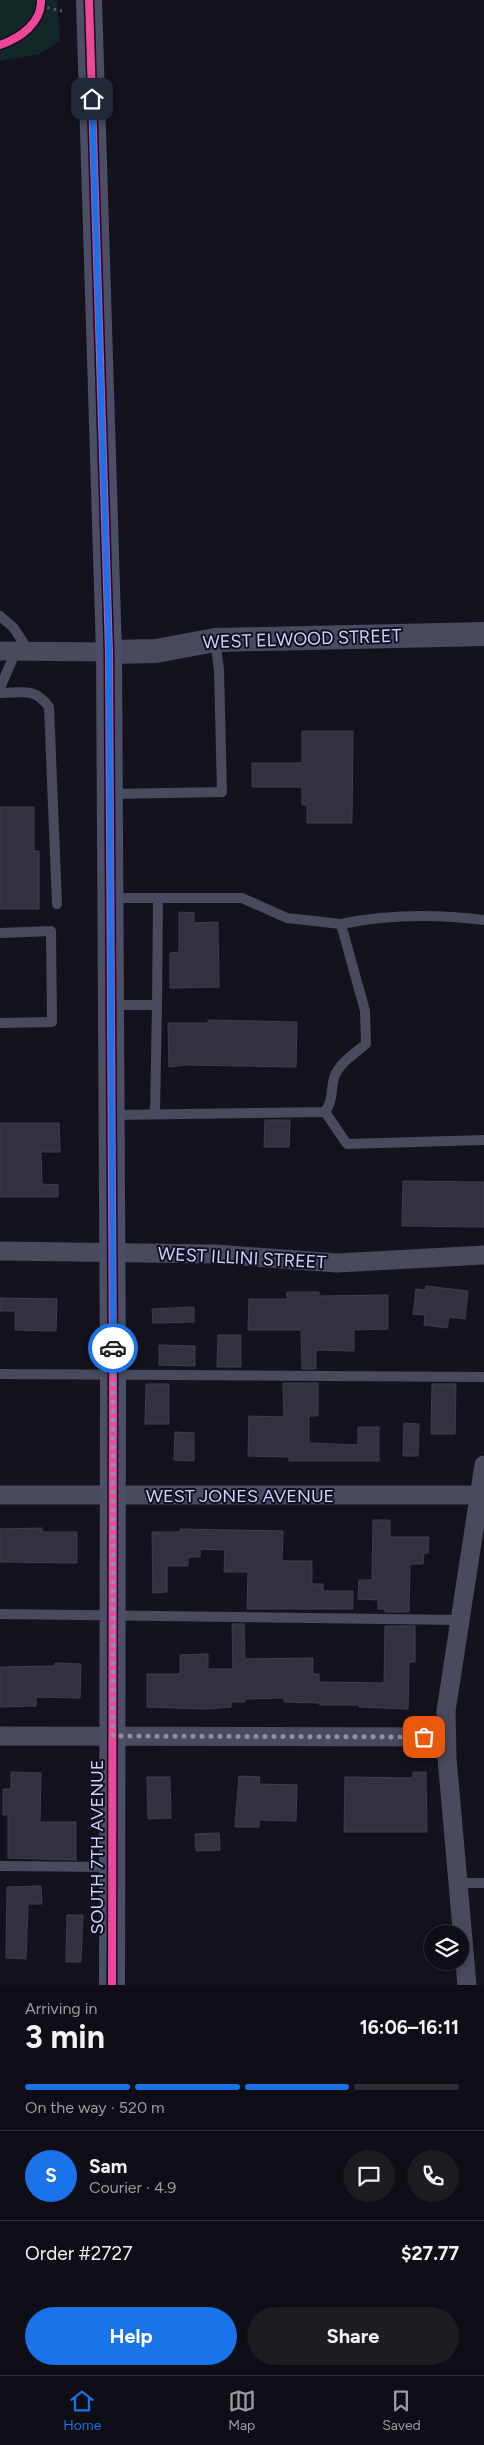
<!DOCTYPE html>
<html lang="en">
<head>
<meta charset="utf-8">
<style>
  :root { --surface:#0f0e16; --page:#1d1c23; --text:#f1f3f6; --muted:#9b9ca1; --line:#2f2e35; --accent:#1a73e8 }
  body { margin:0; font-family:Figtree,sans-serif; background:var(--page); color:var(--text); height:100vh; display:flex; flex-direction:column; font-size:19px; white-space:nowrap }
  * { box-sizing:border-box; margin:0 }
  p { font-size:16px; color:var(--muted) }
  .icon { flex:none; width:28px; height:28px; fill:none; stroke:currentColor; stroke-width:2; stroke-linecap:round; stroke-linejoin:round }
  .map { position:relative; height:1985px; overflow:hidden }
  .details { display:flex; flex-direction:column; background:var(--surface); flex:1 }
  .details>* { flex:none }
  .fabs { position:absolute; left:424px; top:1925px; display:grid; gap:10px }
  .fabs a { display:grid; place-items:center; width:45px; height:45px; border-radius:50%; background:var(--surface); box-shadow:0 2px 8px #0003,0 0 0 1px var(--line); font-size:25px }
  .pin { position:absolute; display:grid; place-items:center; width:42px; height:42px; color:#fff; margin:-21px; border-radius:10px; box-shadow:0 2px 8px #0006 }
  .courier { position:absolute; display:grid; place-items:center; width:50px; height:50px; margin:-25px; border:4px solid #1a73e8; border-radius:50%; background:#fff; color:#222; box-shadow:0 1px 6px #0007 }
  .summary em { font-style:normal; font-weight:700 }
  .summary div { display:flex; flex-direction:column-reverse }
  .summary { display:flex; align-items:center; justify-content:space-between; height:85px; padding:0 25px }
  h1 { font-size:32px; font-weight:700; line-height:38px }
  .bar { display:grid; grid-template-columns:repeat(4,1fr); gap:8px 5px; align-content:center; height:60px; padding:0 25px }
  .bar i { height:6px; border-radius:4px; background:var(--line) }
  .bar .selected { background:var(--accent) }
  .bar p { grid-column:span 4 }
  .line { display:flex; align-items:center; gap:12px; padding:0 25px; border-top:1px solid var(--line) }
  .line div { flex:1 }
  .round { display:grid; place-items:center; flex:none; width:52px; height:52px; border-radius:26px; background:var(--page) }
  .button { display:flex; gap:10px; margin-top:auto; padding:10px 25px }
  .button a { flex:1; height:58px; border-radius:30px; background:var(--accent); color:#fff; font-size:20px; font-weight:700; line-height:58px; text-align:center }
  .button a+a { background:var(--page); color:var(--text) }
  .tabs { display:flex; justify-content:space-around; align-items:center; height:70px; border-top:1px solid var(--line); background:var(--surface); font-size:14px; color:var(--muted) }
  .tabs a { display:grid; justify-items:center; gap:2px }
  .tabs .selected { color:var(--accent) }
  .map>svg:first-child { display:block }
  .green { fill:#122826 }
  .building { fill:#32313f; stroke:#3f3e51 }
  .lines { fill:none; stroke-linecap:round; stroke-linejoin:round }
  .path { stroke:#4a5962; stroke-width:3; stroke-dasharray:2.5 4; stroke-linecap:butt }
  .service { stroke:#494a5e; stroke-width:10 }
  .minor { stroke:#494a5e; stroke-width:19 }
  .tertiary { stroke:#494a5e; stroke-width:24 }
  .secondary { stroke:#4b4e64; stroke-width:26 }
  .cycleway-casing { stroke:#100f21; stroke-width:11 }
  .cycleway { stroke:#ed469a; stroke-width:8 }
  .done { stroke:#9090ae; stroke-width:5; stroke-dasharray:0 9 }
  .route { stroke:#1a73e8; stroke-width:6 }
  .labels { text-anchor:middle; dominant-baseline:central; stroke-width:4; stroke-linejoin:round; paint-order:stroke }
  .street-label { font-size:18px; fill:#d2d3fc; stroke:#100f21 }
</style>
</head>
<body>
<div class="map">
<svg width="484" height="1985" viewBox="0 0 484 1985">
  <rect width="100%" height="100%" fill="#14131d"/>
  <polygon class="green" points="0,0 57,0 60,41 39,54 0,61"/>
  <g class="building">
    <polygon points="302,731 353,731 352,823 307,823 307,805 302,805 302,787 252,787 252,763 302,763"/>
    <polygon points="0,807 34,807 34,851 39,851 39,909 0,909"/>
    <polygon points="179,912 194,913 194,923 218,922 219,987 170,988 170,953 179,952"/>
    <polygon points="208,1020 297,1022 296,1067 186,1065 169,1067 168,1023 208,1023"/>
    <polygon points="265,1120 290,1120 289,1147 264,1147"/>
    <polygon points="0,1123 59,1123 60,1152 41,1152 42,1184 58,1185 58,1197 0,1197"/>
    <polygon points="403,1181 484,1182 484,1227 402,1226"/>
    <polygon points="426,1286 468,1291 465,1319 449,1317 447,1328 424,1325 425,1315 413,1314 416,1289 426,1290"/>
    <polygon points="287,1292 319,1292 319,1296 388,1295 388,1329 354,1330 354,1351 316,1350 316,1369 302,1369 301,1330 248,1330 249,1299 287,1299"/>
    <polygon points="0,1298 57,1299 56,1331 15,1330 15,1311 0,1311"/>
    <polygon points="194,1307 194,1322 153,1323 152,1309"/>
    <polygon points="218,1335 241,1335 241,1367 217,1367"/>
    <polygon points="159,1345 195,1346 195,1366 159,1365"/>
    <polygon points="283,1383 318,1383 318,1416 309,1416 309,1443 358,1445 358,1427 379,1427 379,1461 289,1461 289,1457 248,1456 249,1416 284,1417"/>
    <polygon points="146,1384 169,1384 169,1424 145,1424"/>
    <polygon points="432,1384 456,1384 455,1434 431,1434"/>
    <polygon points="404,1423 419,1424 418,1456 403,1456"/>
    <polygon points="175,1432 194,1433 194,1461 174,1460"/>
    <polygon points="373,1520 390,1520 390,1537 429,1537 428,1553 424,1553 423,1564 410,1564 409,1612 385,1612 385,1609 378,1609 378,1600 358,1599 359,1580 372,1580"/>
    <polygon points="42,1528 42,1532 77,1532 77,1563 0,1562 0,1529"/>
    <polygon points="180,1529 283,1531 282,1561 312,1561 312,1584 323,1584 323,1591 353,1591 353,1609 247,1609 248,1572 224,1572 225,1550 200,1549 200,1557 188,1557 188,1566 167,1566 167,1592 153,1593 152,1532 180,1532"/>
    <polygon points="232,1624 244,1624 245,1659 313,1658 313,1674 319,1674 319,1682 384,1683 385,1626 415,1626 415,1662 409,1662 408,1709 359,1707 359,1705 320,1705 319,1703 284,1702 284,1698 245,1699 245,1702 231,1702 231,1707 208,1709 147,1707 147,1674 180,1674 180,1655 208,1654 208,1669 233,1669"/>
    <polygon points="55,1663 81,1664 80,1698 36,1697 36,1706 0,1707 0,1667 55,1666"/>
    <polygon points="11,1772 41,1773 40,1822 76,1822 76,1860 8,1858 8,1815 3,1815 3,1789 11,1789"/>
    <polygon points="413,1772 426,1772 427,1832 344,1832 345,1777 413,1778"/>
    <polygon points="239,1776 260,1777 259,1784 297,1785 296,1821 259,1820 259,1827 235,1827"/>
    <polygon points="147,1777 170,1777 171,1818 148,1819"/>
    <polygon points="219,1833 220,1850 196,1851 195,1834"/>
    <polygon points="41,1886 42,1904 28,1904 26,1959 6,1958 7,1887"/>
    <polygon points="67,1915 83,1915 81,1962 66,1962"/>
  </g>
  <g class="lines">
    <polyline class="path" points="41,6 62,11"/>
    <g class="service">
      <polyline points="0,616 13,627 29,651"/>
      <polyline points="0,688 16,651"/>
      <path d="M0 693C22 693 35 687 49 707L57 904"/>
      <polyline points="111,794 222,792 219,670 215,640"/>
      <path d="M111 898H242L287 918 341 924 365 1011 366 1044C355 1053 338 1064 334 1078 330 1092 334 1099 325 1112L113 1115"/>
      <path d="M341 924C389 914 436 914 484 920"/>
      <polyline points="0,933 51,931 52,1022 0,1023"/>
      <polyline points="112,1005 157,1005 158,898"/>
      <polyline points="325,1112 347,1144 484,1140"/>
      <polyline points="155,1114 157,1005"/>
      <polyline points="0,1374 484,1377"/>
      <polyline points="0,1614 459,1620"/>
      <polyline points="0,1866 111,1867"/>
      <polyline points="458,1883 484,1883"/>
    </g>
    <g class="minor">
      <polyline points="0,651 109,652"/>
      <polyline points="0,1251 215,1254 337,1263 484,1255"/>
      <polyline points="0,1495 480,1495"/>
      <polyline points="0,1736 447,1737"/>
      <polyline points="467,1985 447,1758 446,1711 484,1465"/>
    </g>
    <polyline class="tertiary" points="109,652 156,651 215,640 484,634"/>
    <polyline class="secondary" points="89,0 109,652 113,1374 112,1985"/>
    <defs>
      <g id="cycleway">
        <polyline points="89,0 109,652 113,1374 112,1985"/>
        <path d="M0 45C20 38 42 23 41 0"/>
      </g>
    </defs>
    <use href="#cycleway" class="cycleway-casing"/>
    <use href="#cycleway" class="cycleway"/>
  </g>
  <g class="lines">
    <polyline class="done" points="113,1348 113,1736 424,1737"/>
    <polyline class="route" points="92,99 109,652 113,1348"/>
  </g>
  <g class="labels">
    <g class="street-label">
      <text transform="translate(302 639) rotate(-2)">WEST ELWOOD STREET</text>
      <text transform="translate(242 1258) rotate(3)">WEST ILLINI STREET</text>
      <text x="240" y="1496">WEST JONES AVENUE</text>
      <text transform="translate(97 1847) rotate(-90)">SOUTH 7TH AVENUE</text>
    </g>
  </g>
</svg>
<div class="fabs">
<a><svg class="icon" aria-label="layers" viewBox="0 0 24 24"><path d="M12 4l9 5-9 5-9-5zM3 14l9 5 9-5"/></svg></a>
</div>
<div class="pin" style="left:424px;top:1737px;background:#ea580c"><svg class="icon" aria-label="bag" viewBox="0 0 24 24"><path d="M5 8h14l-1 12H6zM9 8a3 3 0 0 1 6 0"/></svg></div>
<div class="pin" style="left:92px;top:99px;background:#1f2937"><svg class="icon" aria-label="home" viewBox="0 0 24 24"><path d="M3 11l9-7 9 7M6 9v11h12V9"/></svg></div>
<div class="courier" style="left:113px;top:1348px"><svg class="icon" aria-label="car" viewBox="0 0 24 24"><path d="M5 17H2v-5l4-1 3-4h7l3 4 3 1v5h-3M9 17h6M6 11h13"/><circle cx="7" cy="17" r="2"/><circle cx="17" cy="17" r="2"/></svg></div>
</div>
<section class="details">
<div class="summary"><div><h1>3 min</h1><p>Arriving in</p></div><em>16:06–16:11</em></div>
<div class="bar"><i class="selected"></i><i class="selected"></i><i class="selected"></i><i></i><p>On the way · 520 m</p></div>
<div class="line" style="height:90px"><b class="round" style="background:var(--accent);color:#fff">S</b><div><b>Sam</b><p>Courier · 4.9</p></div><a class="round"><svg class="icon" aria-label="chat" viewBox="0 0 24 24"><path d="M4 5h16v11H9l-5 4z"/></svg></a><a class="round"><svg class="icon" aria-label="phone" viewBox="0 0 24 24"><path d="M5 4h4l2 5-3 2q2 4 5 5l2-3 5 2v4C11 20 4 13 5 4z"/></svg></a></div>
<div class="line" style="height:65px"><div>Order #2727</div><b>$27.77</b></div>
<div class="button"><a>Help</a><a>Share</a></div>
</section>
<nav class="tabs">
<a class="selected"><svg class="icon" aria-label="home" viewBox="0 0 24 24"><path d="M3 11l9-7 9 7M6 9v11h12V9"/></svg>Home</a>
<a><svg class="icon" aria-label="map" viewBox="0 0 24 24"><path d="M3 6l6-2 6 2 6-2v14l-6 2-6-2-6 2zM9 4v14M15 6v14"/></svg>Map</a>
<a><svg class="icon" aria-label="saved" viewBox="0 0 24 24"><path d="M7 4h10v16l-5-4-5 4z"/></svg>Saved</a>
</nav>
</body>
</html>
